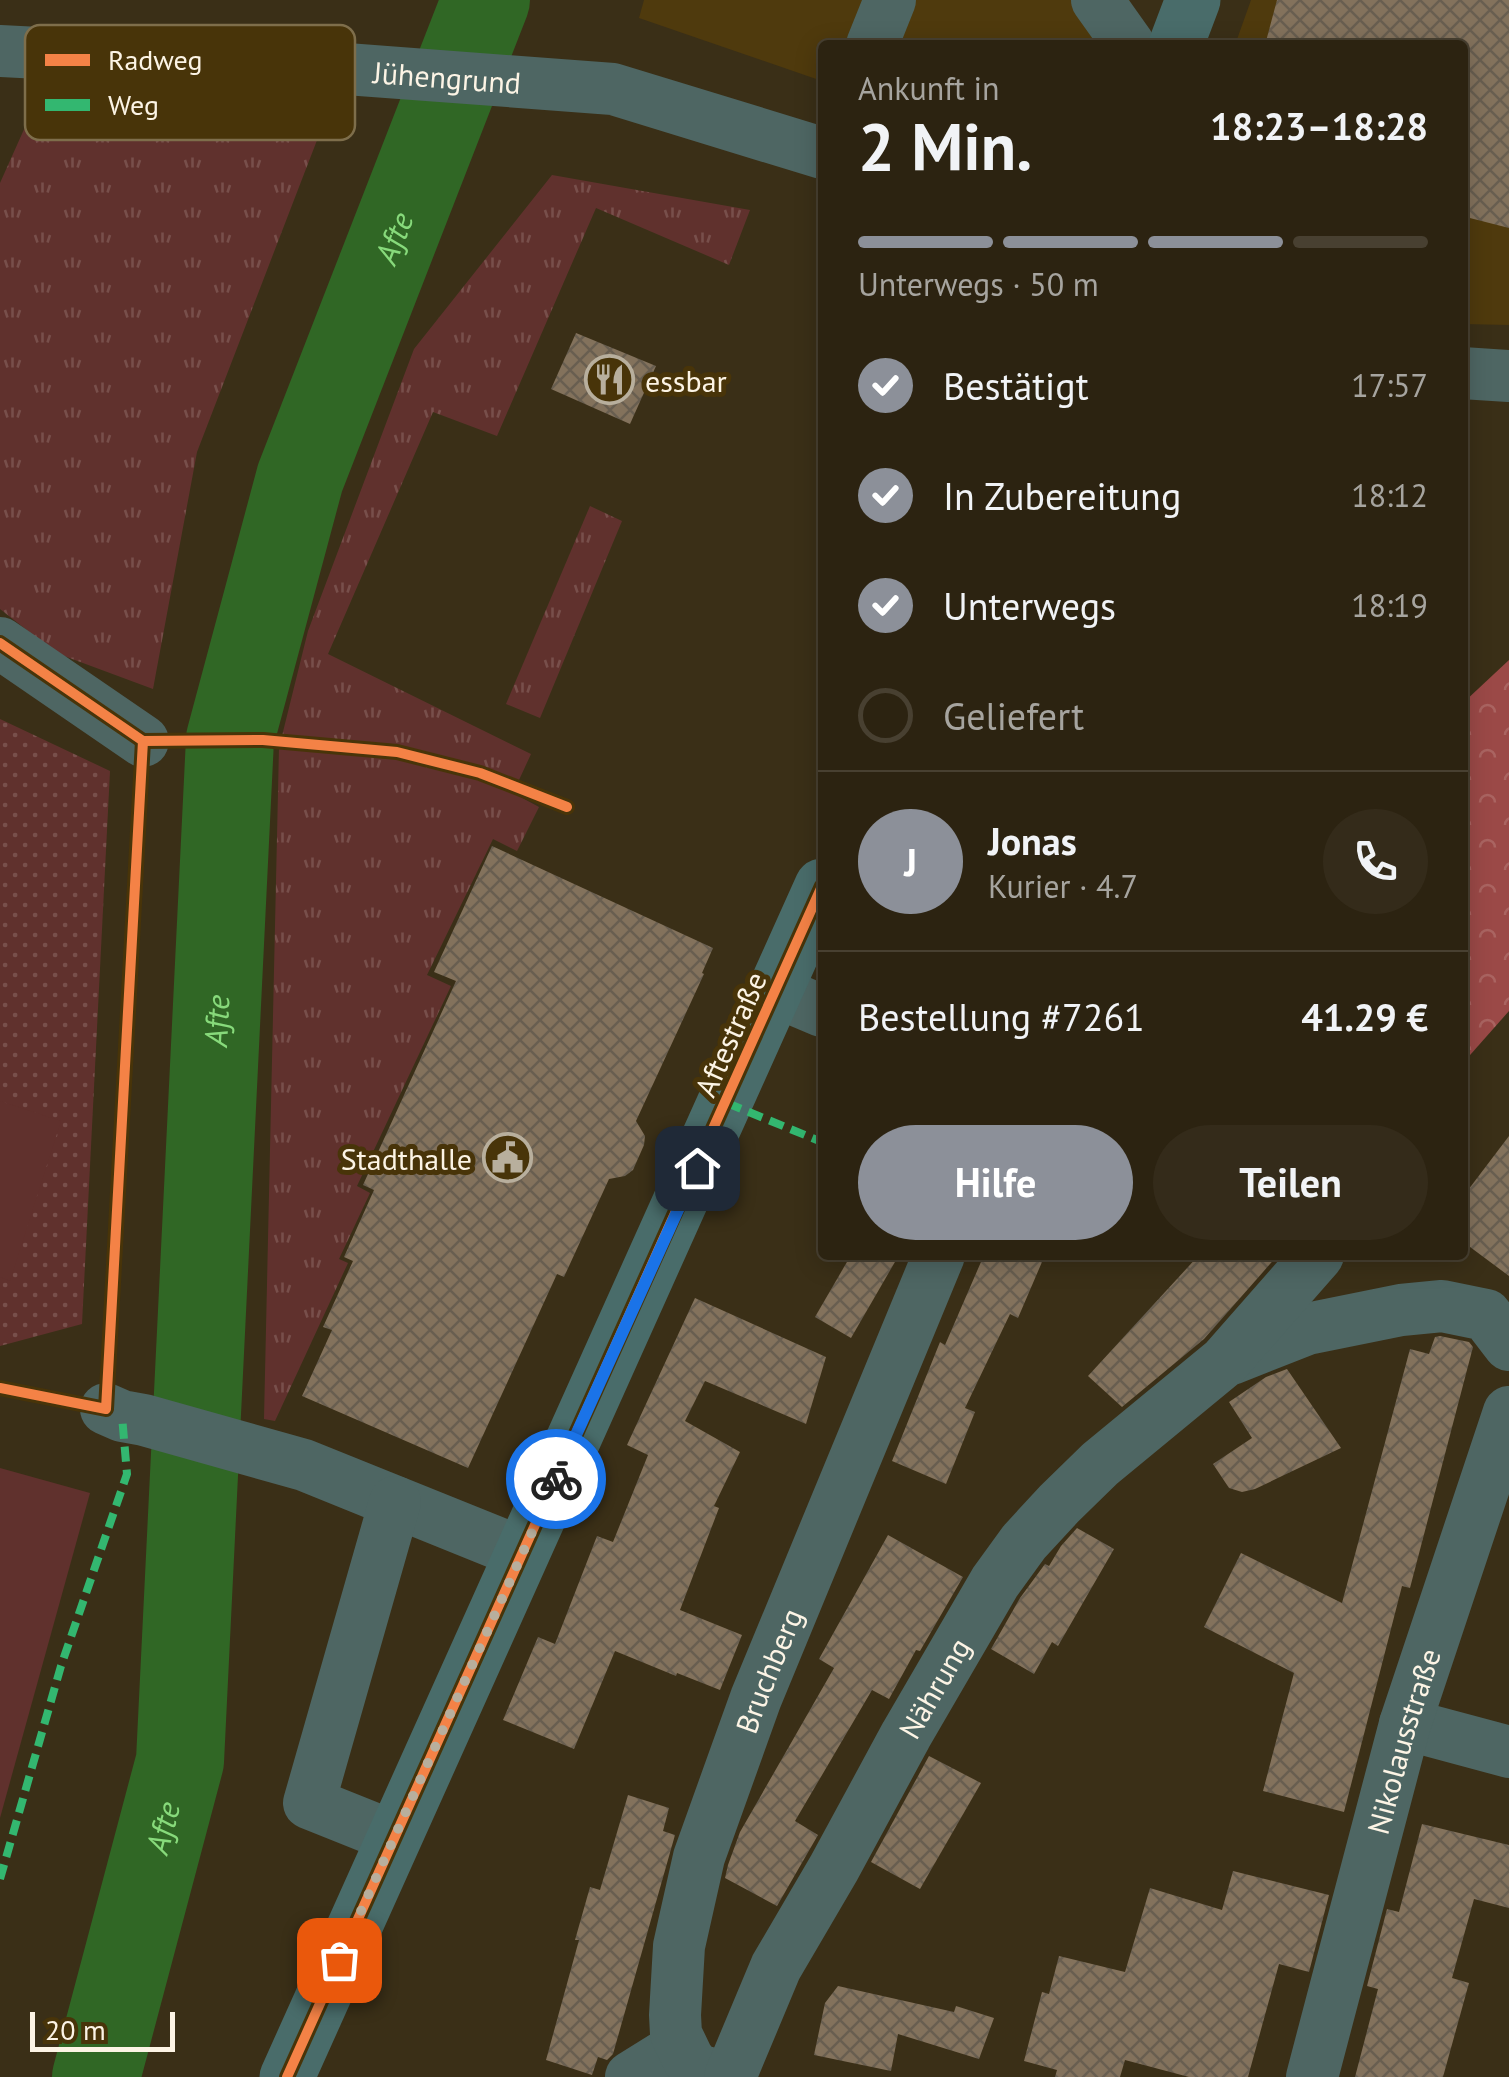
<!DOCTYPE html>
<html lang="de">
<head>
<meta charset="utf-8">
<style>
  :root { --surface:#2c2311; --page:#342b1a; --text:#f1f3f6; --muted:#a6a49f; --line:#484031; --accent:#8c9099 }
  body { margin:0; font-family:"PT Sans",sans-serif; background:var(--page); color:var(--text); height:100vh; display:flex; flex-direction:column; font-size:38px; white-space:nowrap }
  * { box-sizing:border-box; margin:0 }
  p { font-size:32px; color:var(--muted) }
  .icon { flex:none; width:55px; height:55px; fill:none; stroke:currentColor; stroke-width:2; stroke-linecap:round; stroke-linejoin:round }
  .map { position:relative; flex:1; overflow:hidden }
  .drawer { position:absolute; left:818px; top:40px; width:650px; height:1220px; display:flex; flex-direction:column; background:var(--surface); border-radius:10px; box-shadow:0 5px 25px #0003,0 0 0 2px var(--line) }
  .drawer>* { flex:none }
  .scale { position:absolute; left:30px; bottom:25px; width:145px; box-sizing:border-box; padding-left:10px; border:5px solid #fcf4e5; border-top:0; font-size:28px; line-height:35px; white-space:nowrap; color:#fcf4e5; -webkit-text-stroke:8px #483409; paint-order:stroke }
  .pin { position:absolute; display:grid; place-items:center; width:85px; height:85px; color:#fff; margin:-42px; border-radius:20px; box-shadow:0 5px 15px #0006 }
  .courier { position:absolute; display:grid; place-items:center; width:100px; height:100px; margin:-50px; border:8px solid #1a73e8; border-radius:50%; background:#fff; color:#222; box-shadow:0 2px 12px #0007 }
  .headline em { font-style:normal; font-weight:700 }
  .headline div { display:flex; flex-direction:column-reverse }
  .headline { display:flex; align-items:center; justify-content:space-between; height:170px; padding:0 40px }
  h1 { font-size:65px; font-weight:700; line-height:75px }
  .bar { display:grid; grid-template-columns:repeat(4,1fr); gap:15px 10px; align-content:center; height:120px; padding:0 40px }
  .bar i { height:12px; border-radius:8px; background:var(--line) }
  .bar .current { background:var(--accent) }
  .bar p { grid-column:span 4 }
  .line { display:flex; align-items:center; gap:25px; padding:0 40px; border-top:2px solid var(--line) }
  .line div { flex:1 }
  .round { display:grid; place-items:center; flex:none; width:105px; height:105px; border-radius:52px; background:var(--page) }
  ol { padding:0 40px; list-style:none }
  li { display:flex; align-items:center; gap:30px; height:110px }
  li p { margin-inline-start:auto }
  li .icon { padding:10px; border-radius:50%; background:var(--accent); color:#fff; stroke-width:4 }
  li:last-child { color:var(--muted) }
  li i { width:55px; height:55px; border:5px solid var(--line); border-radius:50% }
  .action { display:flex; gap:20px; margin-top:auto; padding:20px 40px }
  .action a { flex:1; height:115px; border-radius:60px; background:var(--accent); color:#fff; font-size:40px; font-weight:700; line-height:115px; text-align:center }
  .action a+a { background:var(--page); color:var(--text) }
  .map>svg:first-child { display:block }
  .built { fill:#4f3a0d }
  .grass { fill:url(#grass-tufts) }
  .forest { fill:url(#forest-crowns) }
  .park { fill:url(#park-dots) }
  .pitch { fill:#60312d }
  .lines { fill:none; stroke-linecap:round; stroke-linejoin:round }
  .river { stroke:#306725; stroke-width:88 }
  .building { fill:url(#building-cross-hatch) }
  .minor { stroke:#4e6663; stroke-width:52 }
  .major { stroke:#496c6a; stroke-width:55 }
  .quiet { stroke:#33b770; stroke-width:8; stroke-dasharray:15 8; stroke-linecap:butt }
  .cycleway-casing { stroke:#483409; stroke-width:16 }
  .cycleway { stroke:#f48246; stroke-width:10 }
  .done { stroke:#b8af9d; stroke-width:10; stroke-dasharray:0 18 }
  .route { stroke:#1a73e8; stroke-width:12 }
  .labels { text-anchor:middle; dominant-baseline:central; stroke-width:10; stroke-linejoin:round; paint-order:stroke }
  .street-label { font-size:30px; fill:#fcf4e5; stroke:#483409 }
  .poi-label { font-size:30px; fill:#fcf4e5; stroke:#483409; text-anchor:start }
  .water-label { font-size:32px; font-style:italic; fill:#87da7b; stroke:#483409 }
  .key { fill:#483409; stroke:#7e6e4b; stroke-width:2.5 }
  .key-label { font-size:28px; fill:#fcf4e5 }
</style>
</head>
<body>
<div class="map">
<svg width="1509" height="2077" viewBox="0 0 1509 2077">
  <defs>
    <pattern id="grass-tufts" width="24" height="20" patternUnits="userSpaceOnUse" patternTransform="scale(2.5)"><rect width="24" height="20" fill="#60312d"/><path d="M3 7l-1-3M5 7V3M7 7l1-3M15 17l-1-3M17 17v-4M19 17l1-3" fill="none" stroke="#784f4b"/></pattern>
    <pattern id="forest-crowns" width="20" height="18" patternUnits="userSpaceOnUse" patternTransform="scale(2.5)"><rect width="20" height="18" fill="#9b4947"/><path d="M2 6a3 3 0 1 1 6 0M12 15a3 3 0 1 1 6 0" fill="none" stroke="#aa6461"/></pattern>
    <pattern id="park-dots" width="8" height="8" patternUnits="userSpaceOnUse" patternTransform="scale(2.5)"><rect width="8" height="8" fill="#60312d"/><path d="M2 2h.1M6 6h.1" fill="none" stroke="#784f4b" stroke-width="1.8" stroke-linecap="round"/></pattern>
    <pattern id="building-cross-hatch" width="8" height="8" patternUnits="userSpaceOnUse" patternTransform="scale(2.5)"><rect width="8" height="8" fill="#83725c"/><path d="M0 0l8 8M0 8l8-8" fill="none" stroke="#685e50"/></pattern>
  </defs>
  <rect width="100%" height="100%" fill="#3a2f17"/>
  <g class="built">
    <polygon points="644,0 1130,0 1112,45 822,45 822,81 639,18"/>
    <polygon points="1251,0 1509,0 1509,325 1463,324 1462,45 1235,45"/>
  </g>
  <g class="grass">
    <polygon points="30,116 319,135 197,452 153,689 56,653 0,609 0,183"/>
    <polygon points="552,175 750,210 729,265 596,208 497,436 433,412 328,654 531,754 513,793 539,807 517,851 493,839 427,975 451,986 357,1186 370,1193 339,1259 348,1263 275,1421 264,1419 279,748 308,631 414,349"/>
    <polygon points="590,506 622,521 540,718 506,704"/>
  </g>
  <polygon class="forest" points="1509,660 1509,1011 1463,1063 1463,703"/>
  <polygon class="park" points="0,719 110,771 82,1324 0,1346"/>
  <g class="pitch">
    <polygon points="0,1101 61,1121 10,1281 0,1277"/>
    <polygon points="0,1468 90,1493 0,1818"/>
  </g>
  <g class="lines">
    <path class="river" id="s1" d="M96 2077 180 1761 230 739 300 478 486 0"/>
  </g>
  <g class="building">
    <polygon points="1277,0 1509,0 1509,228 1462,216 1462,45 1265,45"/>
    <polygon points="576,333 656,366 630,424 551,389"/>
    <polygon points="492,846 713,948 702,973 704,974 636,1121 645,1136 644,1145 633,1170 625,1176 609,1179 564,1277 557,1274 468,1468 302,1396 332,1330 323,1327 353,1261 344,1257 374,1190 363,1185 456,981 434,972"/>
    <polygon points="1509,1136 1509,1276 1462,1241 1462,1198"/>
    <polygon points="851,1255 899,1255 851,1338 815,1317"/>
    <polygon points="984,1255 1045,1255 1018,1318 1010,1314 965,1408 975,1412 946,1484 892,1461 940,1342 945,1345"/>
    <polygon points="1199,1255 1278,1255 1204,1339 1122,1407 1088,1376"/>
    <polygon points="695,1298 826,1357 806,1424 705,1381 685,1421 740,1452 714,1506 719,1508 680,1610 742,1635 720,1690 677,1673 676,1676 615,1651 574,1749 503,1720 538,1637 555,1644 597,1536 613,1542 648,1455 627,1445"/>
    <polygon points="1440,1336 1469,1342 1473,1347 1410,1588 1402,1586 1344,1812 1263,1791 1294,1673 1204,1627 1241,1553 1342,1603 1410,1349 1429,1354 1435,1337"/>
    <polygon points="1287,1369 1341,1448 1255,1489 1242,1492 1229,1488 1213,1464 1252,1438 1229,1402 1266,1377"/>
    <polygon points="1077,1528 1114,1549 1058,1646 1052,1642 1034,1674 991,1649 1020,1598 1045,1564 1049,1566 1061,1546"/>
    <polygon points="888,1535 963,1577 920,1651 916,1650 889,1699 872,1690 795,1821 818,1835 777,1906 725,1878 728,1865 740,1832 834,1668 819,1659"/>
    <polygon points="929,1756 981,1783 920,1889 871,1862"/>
    <polygon points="628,1795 669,1808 663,1831 675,1835 613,2054 607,2060 598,2057 592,2075 546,2060 579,1940 575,1940 590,1887 600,1890"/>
    <polygon points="1422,1824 1509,1845 1509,1908 1474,1899 1452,1978 1469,1983 1443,2077 1355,2077 1378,1989 1367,1986 1387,1909 1399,1912"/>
    <polygon points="1233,1871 1329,1895 1309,1972 1279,1964 1248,2077 1189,2077 1125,2060 1120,2077 1055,2077 1057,2070 1024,2061 1042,1992 1049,1994 1059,1956 1125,1972 1150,1888 1222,1910"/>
    <polygon points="838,1986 954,2012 956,2006 994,2018 979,2059 898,2034 891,2071 814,2055 825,2003"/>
  </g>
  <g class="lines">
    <g class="minor">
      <polyline points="1097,0 1129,45"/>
      <polyline points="872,45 890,0"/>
      <path id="s2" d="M0 51 333 68 613 89 822 153"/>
      <polyline points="1462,373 1509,376"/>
      <polyline points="0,643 143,741"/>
      <polyline points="777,992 822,1011"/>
      <polyline points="1231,1359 1307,1329 1401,1310 1442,1306 1486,1315 1509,1345"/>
      <polyline points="106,1409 122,1416 144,1420 304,1465 522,1553"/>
      <polyline points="1405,1724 1509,1752"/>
      <polyline points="394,1837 309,1803 395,1502"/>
      <polyline points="631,2077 681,2046"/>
      <path id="s3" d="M726 2077 697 2070 688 2059 676 2034 675 2015 679 1946 699 1857 756 1698 939 1255"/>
      <path id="s4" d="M730 2077 776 1967 834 1868 906 1735 995 1582 1024 1542 1059 1504 1100 1464 1225 1361 1318 1255"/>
      <path id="s5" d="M1312 2077 1405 1724 1509 1412"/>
    </g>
    <g class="major">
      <polyline points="1176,45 1193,0"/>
      <polyline points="287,2077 822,886"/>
    </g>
    <g class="quiet">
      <polyline points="727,1103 822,1142"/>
      <polyline points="1343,1255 1350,1257"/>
      <polyline points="0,1879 61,1666 127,1474 122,1416"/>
    </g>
    <defs>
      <g id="cycleway">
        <polyline points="0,643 143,741 263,740 397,752 480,773 567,807"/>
        <polyline points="0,1388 106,1409 143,741"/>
        <polyline points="287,2077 822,886"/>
      </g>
    </defs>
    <use href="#cycleway" class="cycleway-casing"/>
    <use href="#cycleway" class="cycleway"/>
  </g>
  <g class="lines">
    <polyline class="done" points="339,1960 556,1479"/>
    <polyline class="route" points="556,1479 697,1168"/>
  </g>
  <defs>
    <symbol id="restaurant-ring" viewBox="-11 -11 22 22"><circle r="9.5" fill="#483409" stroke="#b8af9d" stroke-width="1.5"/><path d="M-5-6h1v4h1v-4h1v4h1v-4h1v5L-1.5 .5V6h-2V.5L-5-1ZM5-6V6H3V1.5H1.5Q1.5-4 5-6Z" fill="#b8af9d"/></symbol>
    <symbol id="civic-ring" viewBox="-11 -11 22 22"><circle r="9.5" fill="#483409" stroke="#b8af9d" stroke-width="1.5"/><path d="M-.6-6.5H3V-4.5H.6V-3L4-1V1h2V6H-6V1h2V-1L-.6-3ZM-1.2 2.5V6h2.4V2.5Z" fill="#b8af9d"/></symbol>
  </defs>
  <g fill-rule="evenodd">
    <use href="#restaurant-ring" x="582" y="352" width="55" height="55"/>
    <use href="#civic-ring" x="480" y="1130" width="55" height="55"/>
  </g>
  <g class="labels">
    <g class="street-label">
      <text stroke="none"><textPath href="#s2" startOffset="448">Jühengrund</textPath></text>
      <text transform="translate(730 1034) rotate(-66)">Aftestraße</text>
      <text stroke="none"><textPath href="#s3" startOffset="450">Bruchberg</textPath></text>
      <text stroke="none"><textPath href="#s4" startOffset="440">Nährung</textPath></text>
      <text stroke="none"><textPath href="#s5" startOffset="348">Nikolausstraße</textPath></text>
    </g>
    <g class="poi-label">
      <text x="645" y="380">essbar</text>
      <text x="472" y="1158" text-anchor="end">Stadthalle</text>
    </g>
    <g class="water-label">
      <text stroke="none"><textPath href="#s1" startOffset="1878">Afte</textPath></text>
      <text stroke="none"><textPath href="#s1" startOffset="1068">Afte</textPath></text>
      <text stroke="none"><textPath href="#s1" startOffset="258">Afte</textPath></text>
    </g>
  </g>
  <rect x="25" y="25" width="330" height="115" rx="15" class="key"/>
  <rect x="45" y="54" width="45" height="12" fill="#f48246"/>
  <rect x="45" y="99" width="45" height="12" fill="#33b770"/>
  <g class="key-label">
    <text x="108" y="70">Radweg</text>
    <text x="108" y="115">Weg</text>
  </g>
</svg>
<div class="scale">20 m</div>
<div class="pin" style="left:339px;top:1960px;background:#ea580c"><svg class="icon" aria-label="bag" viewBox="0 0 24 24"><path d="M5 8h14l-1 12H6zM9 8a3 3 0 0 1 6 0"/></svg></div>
<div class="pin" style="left:697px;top:1168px;background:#1f2937"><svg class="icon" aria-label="home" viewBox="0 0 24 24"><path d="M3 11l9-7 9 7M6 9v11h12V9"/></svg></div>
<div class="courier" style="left:556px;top:1479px"><svg class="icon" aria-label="bike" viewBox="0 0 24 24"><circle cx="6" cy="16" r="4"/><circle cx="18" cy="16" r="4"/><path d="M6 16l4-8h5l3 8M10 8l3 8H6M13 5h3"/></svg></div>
<section class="drawer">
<div class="headline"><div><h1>2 Min.</h1><p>Ankunft in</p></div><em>18:23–18:28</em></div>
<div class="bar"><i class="current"></i><i class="current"></i><i class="current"></i><i></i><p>Unterwegs · 50 m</p></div>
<ol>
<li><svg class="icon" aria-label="check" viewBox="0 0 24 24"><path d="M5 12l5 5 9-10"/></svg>Bestätigt<p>17:57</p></li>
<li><svg class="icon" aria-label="check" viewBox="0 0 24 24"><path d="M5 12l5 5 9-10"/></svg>In Zubereitung<p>18:12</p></li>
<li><svg class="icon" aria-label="check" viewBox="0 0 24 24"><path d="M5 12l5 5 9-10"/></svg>Unterwegs<p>18:19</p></li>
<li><i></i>Geliefert</li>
</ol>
<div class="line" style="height:180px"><b class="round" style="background:var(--accent);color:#fff">J</b><div><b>Jonas</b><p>Kurier · 4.7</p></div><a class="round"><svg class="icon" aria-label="phone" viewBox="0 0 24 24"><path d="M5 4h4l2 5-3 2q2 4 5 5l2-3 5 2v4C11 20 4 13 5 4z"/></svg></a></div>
<div class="line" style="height:130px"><div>Bestellung #7261</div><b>41.29 €</b></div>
<div class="action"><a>Hilfe</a><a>Teilen</a></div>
</section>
</div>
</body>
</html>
